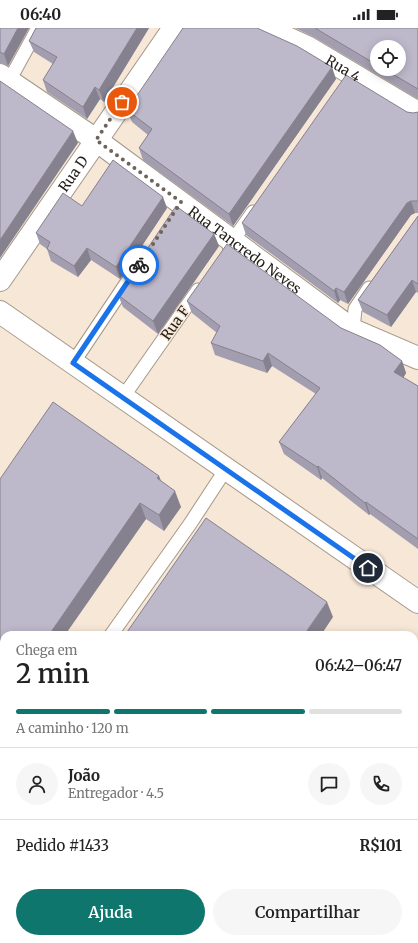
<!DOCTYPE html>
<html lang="pt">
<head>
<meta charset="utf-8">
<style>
  :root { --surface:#fff; --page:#f6f6f6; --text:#222; --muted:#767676; --line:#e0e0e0; --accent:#0f766e }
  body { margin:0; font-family:Merriweather,serif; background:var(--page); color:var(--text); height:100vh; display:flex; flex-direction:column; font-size:15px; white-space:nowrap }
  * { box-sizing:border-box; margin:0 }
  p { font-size:13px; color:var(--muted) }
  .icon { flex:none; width:22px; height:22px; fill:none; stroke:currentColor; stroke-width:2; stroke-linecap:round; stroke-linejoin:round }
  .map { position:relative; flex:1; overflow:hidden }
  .drawer { position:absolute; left:0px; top:603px; width:418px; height:312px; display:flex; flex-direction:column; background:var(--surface); border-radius:12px 12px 0 0; box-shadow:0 2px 10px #0003 }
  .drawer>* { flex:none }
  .controls { position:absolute; left:370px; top:12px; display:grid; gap:8px }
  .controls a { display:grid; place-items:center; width:36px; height:36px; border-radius:50%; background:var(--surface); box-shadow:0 2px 10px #0003; font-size:20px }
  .pin { position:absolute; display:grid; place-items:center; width:34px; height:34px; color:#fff; margin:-17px; border:2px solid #fff; border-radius:50%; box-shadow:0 1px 4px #0007 }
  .courier { position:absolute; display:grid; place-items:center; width:40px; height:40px; margin:-20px; border:3px solid #1a73e8; border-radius:50%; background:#fff; color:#222; box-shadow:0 1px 5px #0007 }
  .summary em { font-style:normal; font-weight:600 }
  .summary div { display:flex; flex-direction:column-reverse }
  .summary { display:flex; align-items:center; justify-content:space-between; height:68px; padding:0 16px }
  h1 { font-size:26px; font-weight:600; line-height:30px }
  .bar { display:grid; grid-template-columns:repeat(4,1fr); gap:6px 4px; align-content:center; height:48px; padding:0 16px }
  .bar i { height:5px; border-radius:3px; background:var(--line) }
  .bar .current { background:var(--accent) }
  .bar p { grid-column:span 4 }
  .line { display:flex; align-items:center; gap:10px; padding:0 16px; border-top:1px solid var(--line) }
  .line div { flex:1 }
  .round { display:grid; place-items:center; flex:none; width:42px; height:42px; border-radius:21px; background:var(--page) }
  .primary-button { display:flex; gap:8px; margin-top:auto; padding:8px 16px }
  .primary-button a { flex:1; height:46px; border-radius:24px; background:var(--accent); color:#fff; font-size:16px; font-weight:600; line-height:46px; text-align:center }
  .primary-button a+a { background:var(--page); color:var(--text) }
  .status { display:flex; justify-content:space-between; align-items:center; height:28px; padding:0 20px; background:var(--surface); direction:ltr }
  .status svg { height:11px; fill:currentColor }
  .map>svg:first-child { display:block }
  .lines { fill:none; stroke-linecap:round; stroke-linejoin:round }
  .lane-casing { stroke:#a59888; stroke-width:15 }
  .street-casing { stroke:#a59888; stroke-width:24 }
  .secondary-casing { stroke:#a59888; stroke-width:24 }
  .lane { stroke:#fff; stroke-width:13 }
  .street { stroke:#fff; stroke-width:22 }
  .secondary { stroke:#fff; stroke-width:22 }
  .wall { fill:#a39eaf; fill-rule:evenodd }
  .shaded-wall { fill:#85818e }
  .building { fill:#beb8cb; stroke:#85818e }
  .done { stroke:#6d645b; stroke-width:4; stroke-dasharray:0 7.2 }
  .route { stroke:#1a73e8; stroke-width:5 }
  .labels { text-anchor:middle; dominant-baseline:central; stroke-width:3; stroke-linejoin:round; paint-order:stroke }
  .street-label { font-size:14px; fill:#231e18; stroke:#f6e7d7 }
</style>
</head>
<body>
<div class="status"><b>06:40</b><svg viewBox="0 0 49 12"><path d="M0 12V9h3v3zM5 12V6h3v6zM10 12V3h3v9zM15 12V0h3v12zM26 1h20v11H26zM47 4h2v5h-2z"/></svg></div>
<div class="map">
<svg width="418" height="915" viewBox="0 0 418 915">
  <rect width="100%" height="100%" fill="#f6e7d7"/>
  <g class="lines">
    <defs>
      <g id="lane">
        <polyline points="9,53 38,0"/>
        <polyline points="229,218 253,184"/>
        <polyline points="353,302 355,281 369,260"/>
        <polyline points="73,335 140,235"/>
        <polyline points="123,369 198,262"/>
        <polyline points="111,607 190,496 226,441"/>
        <polyline points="0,763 4,757"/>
      </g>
      <g id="street">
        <path id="s1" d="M265 0 307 19 418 85"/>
        <path id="s2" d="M0 47 96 112 353 302 418 330"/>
        <path id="s3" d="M0 252 174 0"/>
      </g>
      <polyline id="secondary" points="0,284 418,574"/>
    </defs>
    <use href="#lane" class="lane-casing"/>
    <use href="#street" class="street-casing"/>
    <use href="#secondary" class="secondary-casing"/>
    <use href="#lane" class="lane"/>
    <use href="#street" class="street"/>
    <use href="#secondary" class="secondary"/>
  </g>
  <g class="wall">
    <polygon points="0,0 29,0 8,38 0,35"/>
    <polygon points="36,0 149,0 104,74 100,71 87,91 47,64 43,52 53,36 34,24 29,13"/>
    <path d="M295 0H418V71L312 8ZM377 19 399 41H377Z"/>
    <polygon points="336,51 233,198 143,132 139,120 148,107 132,94 127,82"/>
    <polygon points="407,84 413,85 418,84 418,185 415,185 411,187 348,276 340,272 338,275 246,207 242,195"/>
    <polygon points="82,178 167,180 120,251 91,232 78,249 51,233 47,221 40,216 36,205"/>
    <polygon points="418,188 418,265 416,264 391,299 363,284 358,272"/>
    <polygon points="214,206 219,218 158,306 123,279 118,267 130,250 129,248"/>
    <polygon points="187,273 341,300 402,333 406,345 403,350 418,358 418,521 370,486 369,487 322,450 321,452 284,426 279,414 316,366 272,338 267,345 215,327 211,315 217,305 192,285"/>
    <polygon points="159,448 161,453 181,479 164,503 146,491 4,607 4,696 0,702 0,451"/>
    <polygon points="418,780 418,854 414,851 414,785"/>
  </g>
  <g class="shaded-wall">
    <polygon points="18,0 29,0 8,38 4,26"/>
    <polygon points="137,0 149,0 104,74 99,62"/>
    <polygon points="332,39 336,51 233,198 229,186"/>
    <polygon points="95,59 100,71 87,91 83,79"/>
    <polygon points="73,103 78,115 0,230 0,212"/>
    <polygon points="163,169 167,180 120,251 116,239"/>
    <polygon points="411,173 415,185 411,187 348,276 344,264 407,175"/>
    <polygon points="214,206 219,218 158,306 153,293"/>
    <polygon points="87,220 91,232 78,249 74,238"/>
    <polygon points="412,252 416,264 391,299 387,287"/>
    <polygon points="336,260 340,272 338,275 334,263"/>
    <polygon points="268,325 272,338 267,345 263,333"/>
    <polygon points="402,333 406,345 399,357 394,344"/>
    <polygon points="318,438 322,450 321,452 317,439"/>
    <polygon points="159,448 165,464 157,450"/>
    <polygon points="175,463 181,479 164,503 159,487"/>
    <polygon points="366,474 370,486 369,487 365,475"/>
    <polygon points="140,475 146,491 65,607 49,607"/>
    <polygon points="327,574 333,589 321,607 304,607"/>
    <polygon points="4,672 4,696 0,702 0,677"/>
    <polygon points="154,911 159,911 160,915 151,915"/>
  </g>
  <g class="building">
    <polygon points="0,0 18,0 4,26 0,24"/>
    <polygon points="36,0 137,0 99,62 95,59 83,79 43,52 57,29 29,13"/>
    <polygon points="183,0 257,0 297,18 332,39 229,186 139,120 152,101 127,82"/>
    <polygon points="315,0 418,0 418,61 384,41 399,41 399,19 377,19 377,37"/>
    <polygon points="346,47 407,84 413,85 418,84 418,173 411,173 407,175 344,264 336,260 334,263 242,195"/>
    <polygon points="0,53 73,103 0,212"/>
    <polygon points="113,132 163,169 116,239 87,220 74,238 47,221 50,214 36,205 63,165 82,178"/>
    <polygon points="176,178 214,206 153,293 118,267 131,249 129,248"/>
    <polygon points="418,188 418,256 412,252 387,287 358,272"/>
    <polygon points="227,216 341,300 380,317 402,333 394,344 418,358 418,511 366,474 365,475 318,438 317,439 279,414 320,360 268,325 263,333 211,315 220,298 187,273"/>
    <polygon points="53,374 159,448 157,450 175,463 159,487 140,475 49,607 4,607 4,672 0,677 0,451"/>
    <polygon points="206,490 327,574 304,607 125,607"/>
    <polygon points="418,780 418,842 414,839 414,785"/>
    <polygon points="418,879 418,915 346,915 349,911 414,911 414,885"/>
    <polygon points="114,911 154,911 151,915 111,915"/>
    <polygon points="261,911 306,911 312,915 258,915"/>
  </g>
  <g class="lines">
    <polyline class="done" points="122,74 96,112 181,174 139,237"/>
    <polyline class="route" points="139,237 73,335 368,540"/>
  </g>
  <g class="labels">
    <g class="street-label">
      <text stroke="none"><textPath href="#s1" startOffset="88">Rua 4</textPath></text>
      <text stroke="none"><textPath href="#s3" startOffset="129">Rua D</textPath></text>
      <text stroke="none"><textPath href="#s2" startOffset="301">Rua Tancredo Neves</textPath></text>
      <text transform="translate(175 295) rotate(-55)">Rua F</text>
    </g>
  </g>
</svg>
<div class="controls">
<a><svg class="icon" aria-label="locate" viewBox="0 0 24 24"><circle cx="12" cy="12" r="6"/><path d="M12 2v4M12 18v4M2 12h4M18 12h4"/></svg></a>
</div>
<div class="pin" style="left:122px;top:74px;background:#ea580c"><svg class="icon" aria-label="bag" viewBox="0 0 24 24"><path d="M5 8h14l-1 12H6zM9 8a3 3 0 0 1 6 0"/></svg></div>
<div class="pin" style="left:368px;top:540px;background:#1f2937"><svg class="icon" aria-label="home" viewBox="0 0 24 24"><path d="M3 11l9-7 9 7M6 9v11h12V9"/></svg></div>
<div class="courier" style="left:139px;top:237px"><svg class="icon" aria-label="bike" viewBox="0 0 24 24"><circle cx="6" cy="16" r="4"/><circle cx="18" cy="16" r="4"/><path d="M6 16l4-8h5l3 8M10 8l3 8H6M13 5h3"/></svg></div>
<section class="drawer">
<div class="summary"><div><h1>2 min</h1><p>Chega em</p></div><em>06:42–06:47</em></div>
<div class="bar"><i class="current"></i><i class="current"></i><i class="current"></i><i></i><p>A caminho · 120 m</p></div>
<div class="line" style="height:72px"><a class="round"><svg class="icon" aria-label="person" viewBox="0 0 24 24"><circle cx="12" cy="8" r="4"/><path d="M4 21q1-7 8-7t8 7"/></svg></a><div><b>João</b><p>Entregador · 4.5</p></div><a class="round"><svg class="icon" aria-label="chat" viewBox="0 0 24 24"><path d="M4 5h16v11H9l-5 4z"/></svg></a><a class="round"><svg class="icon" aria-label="phone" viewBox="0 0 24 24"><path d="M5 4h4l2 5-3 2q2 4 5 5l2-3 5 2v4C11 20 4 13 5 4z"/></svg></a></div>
<div class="line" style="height:52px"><div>Pedido #1433</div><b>R$101</b></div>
<div class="primary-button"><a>Ajuda</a><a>Compartilhar</a></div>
</section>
</div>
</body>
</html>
